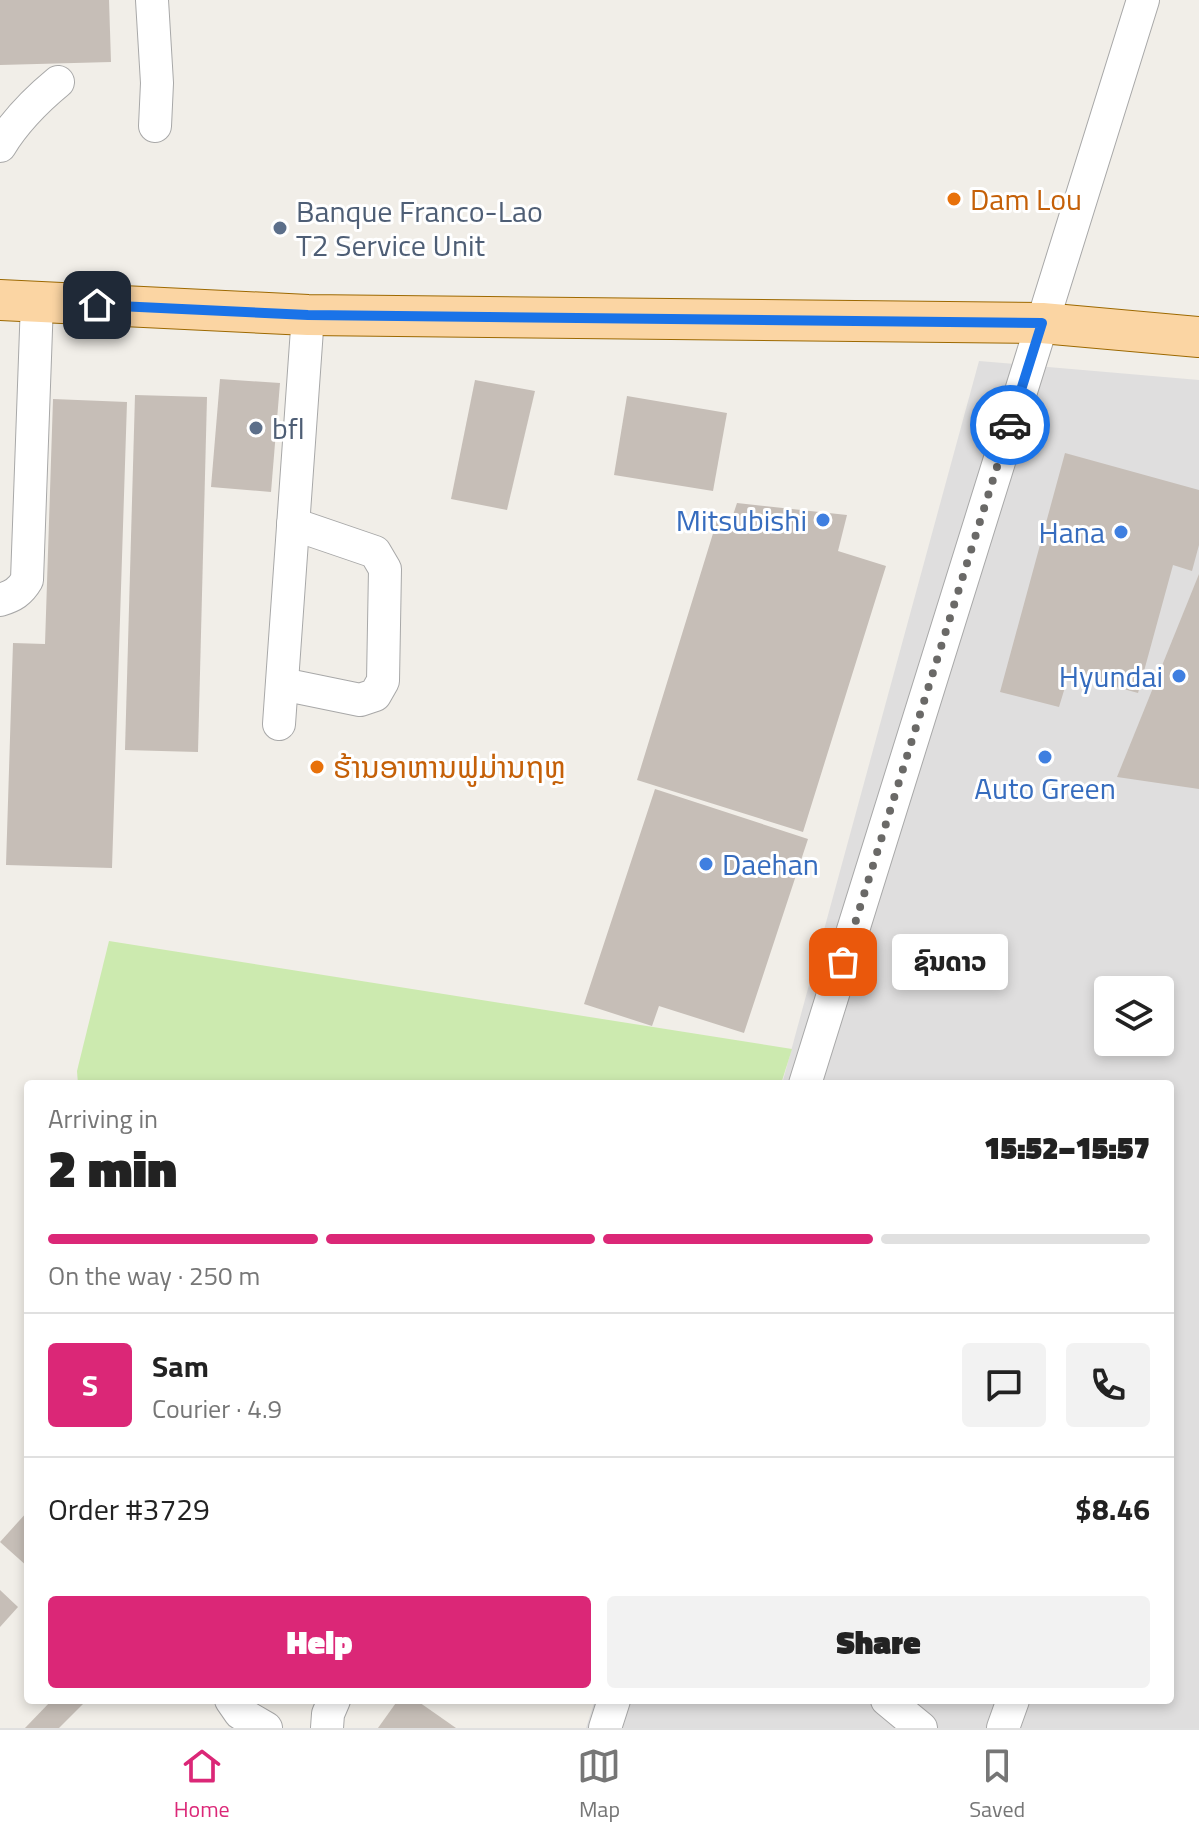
<!DOCTYPE html>
<html lang="en">
<head>
<meta charset="utf-8">
<style>
  :root { --surface:#fff; --page:#f2f2f2; --text:#222; --muted:#767676; --line:#e0e0e0; --accent:#db2777 }
  body { margin:0; font-family:"Titillium Web","Noto Sans Lao",sans-serif; background:var(--page); color:var(--text); height:100vh; display:flex; flex-direction:column; font-size:30px; white-space:nowrap }
  * { box-sizing:border-box; margin:0 }
  p { font-size:26px; color:var(--muted) }
  .icon { flex:none; width:44px; height:44px; fill:none; stroke:currentColor; stroke-width:2; stroke-linecap:round; stroke-linejoin:round }
  .map { position:relative; flex:1; overflow:hidden }
  .side { position:absolute; left:24px; top:1080px; width:1150px; height:624px; display:flex; flex-direction:column; background:var(--surface); border-radius:8px; box-shadow:0 4px 12px #0003 }
  .side>* { flex:none }
  .buttons { position:absolute; left:1094px; top:976px; display:grid; gap:16px }
  .buttons a { display:grid; place-items:center; width:80px; height:80px; border-radius:8px; background:var(--surface); box-shadow:0 4px 12px #0003; font-size:40px }
  .pin { position:absolute; display:grid; place-items:center; width:68px; height:68px; color:#fff; margin:-34px; border-radius:16px; box-shadow:0 4px 12px #0006 }
  .courier { position:absolute; display:grid; place-items:center; width:80px; height:80px; margin:-40px; border:6px solid #1a73e8; border-radius:50%; background:#fff; color:#222; box-shadow:0 2px 10px #0007 }
  .bubble { position:absolute; height:56px; border-radius:8px; background:var(--surface); box-shadow:0 4px 12px #0003; font-size:26px; font-weight:800; line-height:56px; text-align:center }
  .head em { font-style:normal; font-weight:800 }
  .head div { display:flex; flex-direction:column-reverse }
  .head { display:flex; align-items:center; justify-content:space-between; height:136px; padding:0 24px }
  h1 { font-size:52px; font-weight:800; line-height:60px }
  .bar { display:grid; grid-template-columns:repeat(4,1fr); gap:12px 8px; align-content:center; height:96px; padding:0 24px }
  .bar i { height:10px; border-radius:6px; background:var(--line) }
  .bar .current { background:var(--accent) }
  .bar p { grid-column:span 4 }
  .line { display:flex; align-items:center; gap:20px; padding:0 24px; border-top:2px solid var(--line) }
  .line div { flex:1 }
  .round { display:grid; place-items:center; flex:none; width:84px; height:84px; border-radius:8px; background:var(--page) }
  .button { display:flex; gap:16px; margin-top:auto; padding:16px 24px }
  .button a { flex:1; height:92px; border-radius:8px; background:var(--accent); color:#fff; font-size:32px; font-weight:800; line-height:92px; text-align:center }
  .button a+a { background:var(--page); color:var(--text) }
  .menu { display:flex; justify-content:space-around; align-items:center; height:112px; border-top:2px solid var(--line); background:var(--surface); font-size:22px; color:var(--muted) }
  .menu a { display:grid; justify-items:center; gap:4px }
  .menu .current { color:var(--accent) }
  .map>svg:first-child { display:block }
  .residential { fill:#dfdede; fill-rule:evenodd }
  .grass { fill:#cceaaf }
  .building { fill:#c6beb7 }
  .lines { fill:none; stroke-linecap:round; stroke-linejoin:round }
  .minor-casing { stroke:#a8a8a8; stroke-width:34 }
  .major-casing { stroke:#9d6901; stroke-width:42 }
  .minor { stroke:#fff; stroke-width:32 }
  .major { stroke:#fbd5a3; stroke-width:40 }
  .done { stroke:#6a6967; stroke-width:8; stroke-dasharray:0 14.4 }
  .route { stroke:#1a73e8; stroke-width:10 }
  .food-dot { fill:#e8710a; stroke:#fff; stroke-width:3 }
  .service-dot { fill:#5c6f8a; stroke:#fff; stroke-width:3 }
  .shop-dot { fill:#3f7fe0; stroke:#fff; stroke-width:3 }
  .labels { text-anchor:middle; dominant-baseline:central; stroke-width:6; stroke-linejoin:round; paint-order:stroke }
  .food-label { font-size:30px; fill:#c56008; stroke:#fff; text-anchor:start }
  .service-label { font-size:30px; fill:#4e5e75; stroke:#fff; text-anchor:start }
  .shop-label { font-size:30px; fill:#366cbe; stroke:#fff; text-anchor:end }
</style>
</head>
<body>
<div class="map">
<svg width="1199" height="1728" viewBox="0 0 1199 1728">
  <rect width="100%" height="100%" fill="#f1eee8"/>
  <path class="residential" d="M979 361 1199 380V1728H586L595 1700H1170V1084H782ZM1108 990H1160V1042H1108Z"/>
  <polygon class="grass" points="109,941 792,1049 781,1084 78,1084 77,1071"/>
  <g class="building">
    <polygon points="0,0 109,0 111,62 0,65"/>
    <polygon points="220,379 280,383 271,492 211,487"/>
    <polygon points="475,380 535,391 507,510 451,499"/>
    <polygon points="135,395 207,397 198,752 125,750"/>
    <polygon points="627,396 727,413 713,491 614,475"/>
    <polygon points="53,399 127,402 112,868 6,865 13,643 45,644"/>
    <polygon points="1065,453 1199,490 1199,545 1192,571 1173,565 1138,693 1069,674 1059,707 1000,692"/>
    <polygon points="737,503 847,515 838,551 886,566 803,832 637,780 719,514 732,518"/>
    <polygon points="1199,574 1199,789 1117,777"/>
    <polygon points="655,789 808,839 744,1033 659,1006 652,1026 584,1004"/>
    <polygon points="28,1511 28,1567 0,1542"/>
    <polygon points="0,1590 18,1607 0,1627"/>
    <polygon points="52,1700 87,1700 59,1728 25,1728"/>
    <polygon points="398,1700 416,1700 456,1728 378,1728"/>
  </g>
  <g class="lines">
    <defs>
      <g id="minor">
        <polyline points="152,0 157,83 155,126"/>
        <path d="M0 146C16 120 35 101 58 82"/>
        <path d="M0 600C13 596 20 592 27 580L37 302"/>
        <polyline points="282,684 360,700 375,695 383,681 385,569 375,552 293,524"/>
        <polyline points="279,724 308,315"/>
        <polyline points="805,1084 1143,0"/>
        <polyline points="231,1700 240,1713 266,1728"/>
        <polyline points="887,1700 921,1728"/>
        <polyline points="327,1728 328,1714 334,1700"/>
        <polyline points="605,1728 614,1700"/>
        <polyline points="1003,1728 1013,1700"/>
      </g>
      <polyline id="major" points="0,300 308,315 1042,323 1199,337"/>
    </defs>
    <use href="#minor" class="minor-casing"/>
    <use href="#major" class="major-casing"/>
    <use href="#minor" class="minor"/>
    <use href="#major" class="major"/>
  </g>
  <g class="lines">
    <polyline class="done" points="843,962 1010,425"/>
    <polyline class="route" points="97,305 308,315 1042,323 1010,425"/>
  </g>
  <g class="food-dot">
    <circle cx="954" cy="199" r="8"/>
    <circle cx="317" cy="767" r="8"/>
  </g>
  <g class="service-dot">
    <circle cx="280" cy="228" r="8"/>
    <circle cx="256" cy="428" r="8"/>
  </g>
  <g class="shop-dot">
    <circle cx="823" cy="520" r="8"/>
    <circle cx="1121" cy="532" r="8"/>
    <circle cx="1179" cy="676" r="8"/>
    <circle cx="1045" cy="757" r="8"/>
    <circle cx="706" cy="864" r="8"/>
  </g>
  <g class="labels">
    <g class="food-label">
      <text x="970" y="199">Dam Lou</text>
      <text x="333" y="767">ຮ້ານອາຫານຟູມ່ານຖຫຼ</text>
    </g>
    <g class="service-label">
      <text x="296" y="211">Banque Franco-Lao<tspan x="296" dy="34">T2 Service Unit</tspan></text>
      <text x="272" y="428">bfl</text>
    </g>
    <g class="shop-label">
      <text x="807" y="520">Mitsubishi</text>
      <text x="1105" y="532">Hana</text>
      <text x="1163" y="676">Hyundai</text>
      <text x="1045" y="788" text-anchor="middle">Auto Green</text>
      <text x="722" y="864" text-anchor="start">Daehan</text>
    </g>
  </g>
</svg>
<div class="buttons">
<a><svg class="icon" aria-label="layers" viewBox="0 0 24 24"><path d="M12 4l9 5-9 5-9-5zM3 14l9 5 9-5"/></svg></a>
</div>
<div class="pin" style="left:843px;top:962px;background:#ea580c"><svg class="icon" aria-label="bag" viewBox="0 0 24 24"><path d="M5 8h14l-1 12H6zM9 8a3 3 0 0 1 6 0"/></svg></div>
<div class="pin" style="left:97px;top:305px;background:#1f2937"><svg class="icon" aria-label="home" viewBox="0 0 24 24"><path d="M3 11l9-7 9 7M6 9v11h12V9"/></svg></div>
<div class="courier" style="left:1010px;top:425px"><svg class="icon" aria-label="car" viewBox="0 0 24 24"><path d="M5 17H2v-5l4-1 3-4h7l3 4 3 1v5h-3M9 17h6M6 11h13"/><circle cx="7" cy="17" r="2"/><circle cx="17" cy="17" r="2"/></svg></div>
<div class="bubble" style="left:892px;top:934px;width:116px">ຊົນດາວ</div>
<section class="side">
<div class="head"><div><h1>2 min</h1><p>Arriving in</p></div><em>15:52–15:57</em></div>
<div class="bar"><i class="current"></i><i class="current"></i><i class="current"></i><i></i><p>On the way · 250 m</p></div>
<div class="line" style="height:144px"><b class="round" style="background:var(--accent);color:#fff">S</b><div><b>Sam</b><p>Courier · 4.9</p></div><a class="round"><svg class="icon" aria-label="chat" viewBox="0 0 24 24"><path d="M4 5h16v11H9l-5 4z"/></svg></a><a class="round"><svg class="icon" aria-label="phone" viewBox="0 0 24 24"><path d="M5 4h4l2 5-3 2q2 4 5 5l2-3 5 2v4C11 20 4 13 5 4z"/></svg></a></div>
<div class="line" style="height:104px"><div>Order #3729</div><b>$8.46</b></div>
<div class="button"><a>Help</a><a>Share</a></div>
</section>
</div>
<nav class="menu">
<a class="current"><svg class="icon" aria-label="home" viewBox="0 0 24 24"><path d="M3 11l9-7 9 7M6 9v11h12V9"/></svg>Home</a>
<a><svg class="icon" aria-label="map" viewBox="0 0 24 24"><path d="M3 6l6-2 6 2 6-2v14l-6 2-6-2-6 2zM9 4v14M15 6v14"/></svg>Map</a>
<a><svg class="icon" aria-label="saved" viewBox="0 0 24 24"><path d="M7 4h10v16l-5-4-5 4z"/></svg>Saved</a>
</nav>
</body>
</html>
